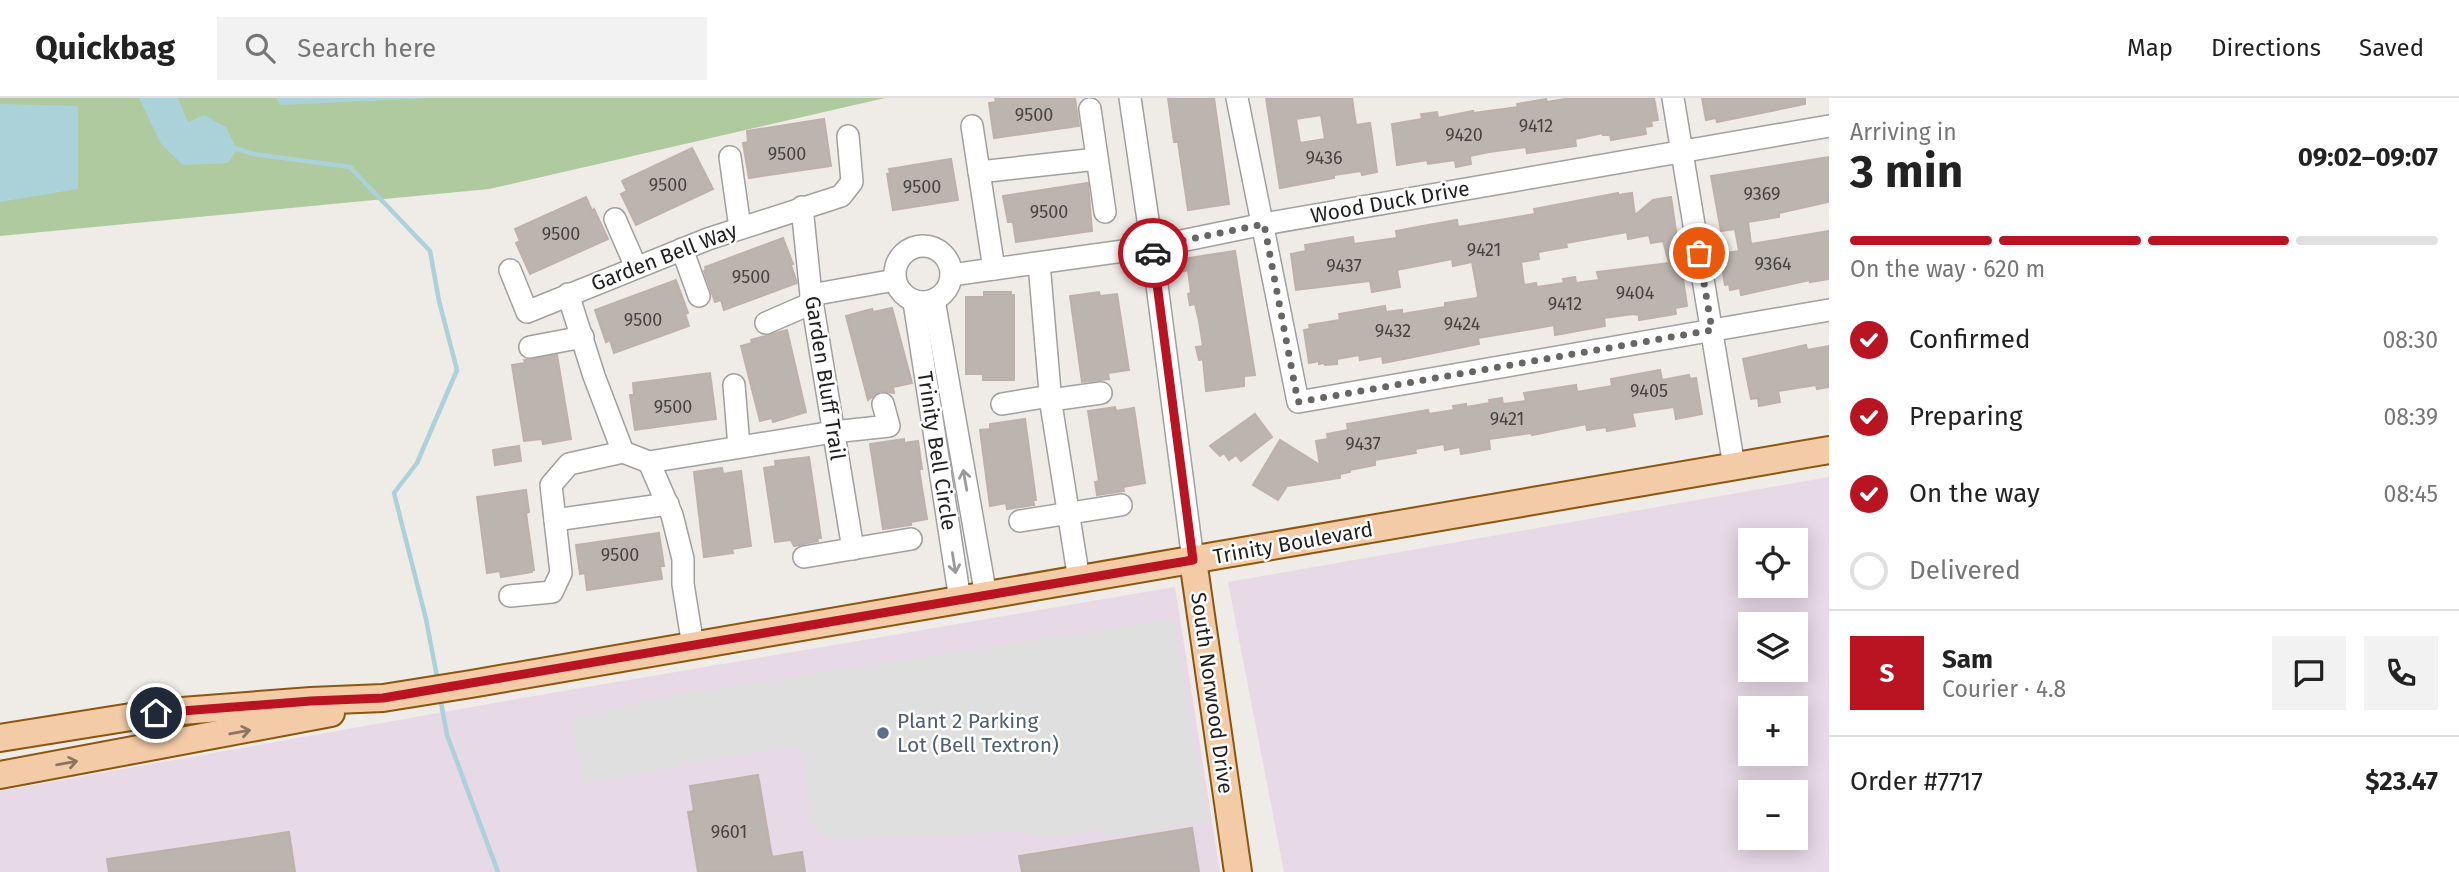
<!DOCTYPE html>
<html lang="en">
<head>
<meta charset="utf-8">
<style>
  :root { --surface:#fff; --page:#f2f2f2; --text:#222; --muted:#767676; --line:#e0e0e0; --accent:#ba1322 }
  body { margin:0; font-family:"Fira Sans",sans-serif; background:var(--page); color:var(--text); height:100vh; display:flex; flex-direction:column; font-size:26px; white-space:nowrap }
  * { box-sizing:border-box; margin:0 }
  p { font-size:23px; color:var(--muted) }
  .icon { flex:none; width:38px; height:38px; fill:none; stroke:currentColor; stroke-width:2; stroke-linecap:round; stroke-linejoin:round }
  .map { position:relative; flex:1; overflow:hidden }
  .panel { display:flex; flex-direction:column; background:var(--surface); width:630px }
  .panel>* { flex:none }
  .tools { position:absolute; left:1738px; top:430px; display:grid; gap:14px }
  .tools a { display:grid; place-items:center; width:70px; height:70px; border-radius:0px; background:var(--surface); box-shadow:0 4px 18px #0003; font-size:35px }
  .pin { position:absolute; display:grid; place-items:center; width:60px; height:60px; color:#fff; margin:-30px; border:4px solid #fff; border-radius:50%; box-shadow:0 2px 7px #0007 }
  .courier { position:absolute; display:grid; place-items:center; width:70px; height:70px; margin:-35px; border:5px solid #ba1322; border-radius:50%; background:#fff; color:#222; box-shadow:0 2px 9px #0007 }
  .overview em { font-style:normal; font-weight:700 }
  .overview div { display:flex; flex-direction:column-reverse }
  .overview { display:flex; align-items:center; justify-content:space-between; height:119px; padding:0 21px }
  h1 { font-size:46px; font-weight:700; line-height:52px }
  .bar { display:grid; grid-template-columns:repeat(4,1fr); gap:10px 7px; align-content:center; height:84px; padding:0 21px }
  .bar i { height:9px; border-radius:5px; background:var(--line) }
  .bar .current { background:var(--accent) }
  .bar p { grid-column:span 4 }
  .line { display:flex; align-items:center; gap:18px; padding:0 21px; border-top:2px solid var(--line) }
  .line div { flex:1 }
  .round { display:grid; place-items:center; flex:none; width:74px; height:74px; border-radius:0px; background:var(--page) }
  ol { padding:0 21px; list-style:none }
  li { display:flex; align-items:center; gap:21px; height:77px }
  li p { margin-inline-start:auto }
  li .icon { padding:7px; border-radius:50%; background:var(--accent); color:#fff; stroke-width:4 }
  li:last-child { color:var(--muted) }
  li i { width:38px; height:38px; border:4px solid var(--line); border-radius:50% }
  header { display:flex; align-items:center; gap:42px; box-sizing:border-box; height:98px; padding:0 35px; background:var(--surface); border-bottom:2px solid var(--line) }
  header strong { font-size:33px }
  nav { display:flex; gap:38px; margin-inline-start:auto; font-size:24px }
  .search { width:490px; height:63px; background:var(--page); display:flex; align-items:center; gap:18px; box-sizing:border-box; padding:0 24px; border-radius:0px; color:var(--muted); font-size:26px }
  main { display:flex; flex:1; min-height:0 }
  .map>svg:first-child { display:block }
  .industrial { fill:#e7d9e6; fill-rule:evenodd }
  .forest { fill:#afca9f }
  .parking { fill:#dfdfdf }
  .water { fill:#abd2d8 }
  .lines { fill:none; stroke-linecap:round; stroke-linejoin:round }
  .stream { stroke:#abd2d8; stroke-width:4.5 }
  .building { fill:#bcb4af; stroke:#bfb1aa; stroke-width:2; fill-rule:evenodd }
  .minor-casing { stroke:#a0a0a0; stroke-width:24 }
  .major-casing { stroke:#8b570e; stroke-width:30 }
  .minor { stroke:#fff; stroke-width:21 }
  .major { stroke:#f3cba6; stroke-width:26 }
  .oneway { stroke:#9a9a9a }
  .oneway2 { stroke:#897562 }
  .done { stroke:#686665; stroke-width:7; stroke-dasharray:0 12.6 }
  .route { stroke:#ba1322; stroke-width:9 }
  .service-dot { fill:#5c6f8a; stroke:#fff; stroke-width:2.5 }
  .labels { text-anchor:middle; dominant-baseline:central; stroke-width:5; stroke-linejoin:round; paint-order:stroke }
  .number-label { font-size:18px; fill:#464443 }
  .street-label { font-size:21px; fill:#1f1f1f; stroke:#fff }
  .service-label { font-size:21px; fill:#4e5e75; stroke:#fff; text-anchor:start }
</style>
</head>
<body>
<header>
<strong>Quickbag</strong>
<div class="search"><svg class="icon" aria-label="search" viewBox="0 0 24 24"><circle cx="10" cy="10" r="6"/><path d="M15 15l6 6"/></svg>Search here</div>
<nav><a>Map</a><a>Directions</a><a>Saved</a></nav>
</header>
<main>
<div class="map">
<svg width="1829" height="774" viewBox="0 0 1829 774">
  <rect width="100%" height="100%" fill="#efebe6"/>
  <g class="industrial">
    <path d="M1829 379V774H1284L1228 484ZM1750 443H1796V488H1750ZM1750 527H1796V572H1750ZM1750 611H1796V656H1750ZM1750 695H1796V740H1750Z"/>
    <polygon points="1175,489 1220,774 0,774 0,693 528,599"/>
  </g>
  <polygon class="forest" points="0,0 885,0 489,91 0,138"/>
  <polygon class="parking" points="1174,521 1208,723 1105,740 1104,731 1047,740 1021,733 835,742 820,734 811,719 799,648 685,665 680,669 582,685 571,621 671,597"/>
  <g class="water">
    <polygon points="139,0 178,0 188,24 204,17 226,29 237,51 228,65 183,67 161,46"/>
    <polygon points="276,0 433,0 280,7"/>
    <polygon points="0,6 78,8 78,91 0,104"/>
  </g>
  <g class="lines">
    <g class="stream">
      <polyline points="234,50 254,56 350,69 430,153 439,203 457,272 417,365 394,395 426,521 438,584"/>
      <polyline points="440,599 447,637 498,774"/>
    </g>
  </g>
  <g class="building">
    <polygon points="995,0 1075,0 1079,28 994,40 989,5 996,4"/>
    <polygon points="1168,0 1214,0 1229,106 1188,112 1178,44 1174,44"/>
    <path d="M1266 0H1352L1356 27 1370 25 1377 74 1362 77 1361 73 1334 77V80L1280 90ZM1321 17 1325 41 1300 45 1296 21Z"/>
    <polygon points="1571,0 1654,0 1658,22 1651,23 1652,28 1645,29 1646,36 1611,42 1610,37 1603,37 1603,35 1575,41 1576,48 1527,55 1526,49 1489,54 1470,58 1471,66 1456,69 1455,62 1428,66 1427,62 1397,67 1392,26 1422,21 1421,16 1437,14 1438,20 1473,13 1474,15 1518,9 1517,6 1546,1 1547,4"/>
    <polygon points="1702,0 1805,0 1805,6 1717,24 1716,20 1706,22"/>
    <polygon points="824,21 831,68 749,80 743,45 748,44 747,33"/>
    <polygon points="692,50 713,91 636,127 621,96 627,93 622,83"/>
    <polygon points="1829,59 1828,104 1779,115 1779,119 1748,124 1751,146 1829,133 1829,181 1810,184 1810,182 1741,197 1740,190 1730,192 1729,186 1725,187 1720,156 1739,153 1735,131 1721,133 1711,78"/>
    <polygon points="951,61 958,102 893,112 887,76 890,75 889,71"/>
    <polygon points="1088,85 1092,133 1016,144 1013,124 1008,124 1003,98"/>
    <path d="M1618 95V97L1632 95 1635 117 1653 102 1671 99 1687 208 1675 210 1676 216 1639 222V217L1633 216 1604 220 1605 228 1555 237 1554 227 1532 231 1478 240 1479 246 1383 265 1382 258 1360 262 1359 257 1337 261V266L1325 267 1324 265 1319 266V263L1309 265 1304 232 1310 231 1309 227 1340 222 1339 216 1385 208 1386 214 1402 212V216L1445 209V205L1477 200 1478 197 1472 164 1453 168 1452 161 1397 172 1400 189 1372 194 1370 183 1296 192 1291 156 1306 153 1305 147 1353 139 1354 146 1397 140 1396 133 1428 127 1457 122 1458 129 1535 116 1534 111ZM1627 134 1628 141 1649 137 1651 145 1663 143 1669 165 1597 174 1599 182 1576 185 1575 179 1563 181 1564 185 1537 189 1536 185 1524 187 1521 164 1539 161 1538 154 1567 149 1566 145Z"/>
    <polygon points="586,99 592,113 594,111 608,141 530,176 516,145 520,143 515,131"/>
    <polygon points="783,140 793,166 791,167 797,185 724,212 721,202 715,204 704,173 706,172 705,169"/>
    <polygon points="1235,153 1255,277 1244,278 1244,288 1206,293 1203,261 1199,262 1196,249 1203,248 1199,223 1195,206 1190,207 1188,196 1191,195 1188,172 1184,173 1182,161"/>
    <polygon points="676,182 688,215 685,216 689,228 614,255 610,242 606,244 595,212"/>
    <polygon points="984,194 1011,194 1011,197 1014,197 1014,282 983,282 983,276 966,276 966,199 984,199"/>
    <polygon points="1099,194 1100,198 1117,196 1129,272 1108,275 1109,281 1082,284 1070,198"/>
    <polygon points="892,210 912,285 893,289 894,295 880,293 868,302 846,218 872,211 873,214"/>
    <polygon points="787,232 806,314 773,324 772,320 760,323 741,248 752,245 751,242"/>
    <polygon points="1806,247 1807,252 1829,248 1829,289 1817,291 1816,287 1778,293 1780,304 1759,308 1758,300 1751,301 1743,261"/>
    <polygon points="557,257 571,341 543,346 542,341 524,343 512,267 525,265 524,262"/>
    <polygon points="1660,272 1662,282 1689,277 1690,281 1696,280 1702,316 1676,321 1674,309 1632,315 1635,328 1607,333 1606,329 1587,332 1586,326 1532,337 1531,335 1489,341 1490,351 1461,356 1460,349 1445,352 1444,346 1415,351 1416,355 1375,362 1375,367 1350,372 1350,374 1340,376 1340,380 1287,388 1278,402 1253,387 1280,342 1320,367 1316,343 1328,341 1327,336 1348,332 1347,326 1428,312 1429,316 1454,312 1453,308 1466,306 1466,309 1490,305 1489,302 1502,300 1503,306 1526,303 1524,295 1576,287 1577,294 1612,288 1611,281"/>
    <polygon points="710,275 716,321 635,332 630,297 634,297 633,285"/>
    <polygon points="1115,309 1116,313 1134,310 1145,385 1123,389 1124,393 1097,397 1095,384 1099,383 1088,313"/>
    <polygon points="1255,316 1272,339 1241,363 1236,357 1229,362 1224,355 1220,358 1210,348"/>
    <polygon points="1025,321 1036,402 1033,402 1034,407 1007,411 1006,405 990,408 980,332 990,331 990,326"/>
    <polygon points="904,341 904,345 918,343 922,371 919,371 927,421 911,424 911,427 883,431 870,346"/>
    <polygon points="519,348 521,363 495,367 493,352"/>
    <polygon points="809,359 821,440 817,440 818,443 794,448 791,442 775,444 764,370 776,368 775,363"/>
    <polygon points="722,370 723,376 741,373 751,448 732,451 733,455 704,459 694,374"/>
    <polygon points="526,392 529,414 526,415 534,472 532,472 532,474 501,479 500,473 487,475 477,399"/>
    <polygon points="659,435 664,468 660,468 662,481 587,492 585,475 580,476 576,447"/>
    <polygon points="758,677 772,759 802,754 805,774 698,774 688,714 694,713 690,688"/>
    <polygon points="1192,730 1199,774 1022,774 1019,758"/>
    <polygon points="289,734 295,774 109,774 107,761"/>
  </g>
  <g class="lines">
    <defs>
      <g id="minor">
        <polyline points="1130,0 1152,149 1193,462"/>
        <polyline points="1237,0 1298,304 1829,212"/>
        <polyline points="1673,0 1734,368"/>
        <polyline points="1090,11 1105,114"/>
        <polyline points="972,28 994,171"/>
        <polyline points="730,59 740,130"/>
        <polyline points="979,74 1097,61"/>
        <polyline points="802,109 811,197 853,451"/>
        <polyline points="615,121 636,169"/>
        <circle cx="923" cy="176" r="28"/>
        <polyline points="682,151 699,198"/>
        <polyline points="1039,165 1051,306 1079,482"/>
        <polyline points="510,172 527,214 708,141 841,98 852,84 848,38"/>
        <polyline points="951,177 1152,149 1264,126 1829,28"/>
        <polyline points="568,196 594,278 623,354"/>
        <polyline points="811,197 895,182"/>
        <polyline points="934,202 986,498"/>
        <polyline points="914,204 960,502"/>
        <polyline points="766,225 812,205"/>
        <polyline points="530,249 583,239"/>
        <polyline points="734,287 739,349"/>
        <polyline points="1051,302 1101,295"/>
        <polyline points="1002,306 1050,298"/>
        <polyline points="649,364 672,417 683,461 683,486 693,548"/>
        <polyline points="555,422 668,406"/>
        <polyline points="1020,423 1121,407"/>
        <polyline points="804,459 911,441"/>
        <polyline points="510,498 552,494 561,475 551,387 569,366 623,354 649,364 833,334 889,328 883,306"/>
      </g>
      <g id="major">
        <polyline points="1193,462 1238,774"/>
        <polyline points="0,640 156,615 311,603 383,600 471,586 1829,352"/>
        <polyline points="0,677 331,615"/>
      </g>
    </defs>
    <use href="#minor" class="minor-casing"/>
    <use href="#major" class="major-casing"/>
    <use href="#minor" class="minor"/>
    <use href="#major" class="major"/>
  </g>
  <defs><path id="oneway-shaft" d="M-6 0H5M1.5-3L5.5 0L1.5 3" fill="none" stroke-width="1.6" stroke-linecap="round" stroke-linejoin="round" transform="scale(1.75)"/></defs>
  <g class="oneway">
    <use href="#oneway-shaft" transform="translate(965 382) rotate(-100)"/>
    <use href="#oneway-shaft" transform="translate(954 465) rotate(81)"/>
  </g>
  <g class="oneway2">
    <use href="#oneway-shaft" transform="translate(240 634) rotate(-10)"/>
    <use href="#oneway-shaft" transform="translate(67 665) rotate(-10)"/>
  </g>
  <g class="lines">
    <polyline class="done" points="1153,155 1152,149 1264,126 1298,304 1712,232 1699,155"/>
    <polyline class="route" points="156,615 311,603 383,600 1193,462 1153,155"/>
  </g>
  <circle class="service-dot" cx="883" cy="635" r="7"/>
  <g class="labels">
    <g class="number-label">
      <text x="1034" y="17">9500</text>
      <text x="1536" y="28">9412</text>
      <text x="1464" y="37">9420</text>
      <text x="787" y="56">9500</text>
      <text x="1324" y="60">9436</text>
      <text x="668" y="87">9500</text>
      <text x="922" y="89">9500</text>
      <text x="1762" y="96">9369</text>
      <text x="1049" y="114">9500</text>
      <text x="561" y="136">9500</text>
      <text x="1484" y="152">9421</text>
      <text x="1773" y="166">9364</text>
      <text x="1344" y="168">9437</text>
      <text x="751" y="179">9500</text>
      <text x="1635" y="195">9404</text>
      <text x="1565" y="206">9412</text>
      <text x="643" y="222">9500</text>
      <text x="1462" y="226">9424</text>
      <text x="1393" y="233">9432</text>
      <text x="1649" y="293">9405</text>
      <text x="673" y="309">9500</text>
      <text x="1507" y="321">9421</text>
      <text x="1363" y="346">9437</text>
      <text x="620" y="457">9500</text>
      <text x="729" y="734">9601</text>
    </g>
    <g class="street-label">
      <text transform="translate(1390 104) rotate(-10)">Wood Duck Drive</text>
      <text transform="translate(664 159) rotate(-21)">Garden Bell Way</text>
      <text transform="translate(825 280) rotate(81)">Garden Bluff Trail</text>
      <text transform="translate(937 353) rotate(81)">Trinity Bell Circle</text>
      <text transform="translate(1293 445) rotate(-10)">Trinity Boulevard</text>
      <text transform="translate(1212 595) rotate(82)">South Norwood Drive</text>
    </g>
    <g class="service-label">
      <text x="897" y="623">Plant 2 Parking<tspan x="897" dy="24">Lot (Bell Textron)</tspan></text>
    </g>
  </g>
</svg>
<div class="tools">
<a><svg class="icon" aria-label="locate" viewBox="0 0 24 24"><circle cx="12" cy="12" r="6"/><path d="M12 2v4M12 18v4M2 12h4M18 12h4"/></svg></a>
<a><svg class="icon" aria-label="layers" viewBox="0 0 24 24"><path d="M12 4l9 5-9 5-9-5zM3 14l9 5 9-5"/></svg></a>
<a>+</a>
<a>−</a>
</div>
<div class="pin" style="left:1699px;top:155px;background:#ea580c"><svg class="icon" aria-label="bag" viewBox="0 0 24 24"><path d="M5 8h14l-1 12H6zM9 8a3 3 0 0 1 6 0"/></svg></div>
<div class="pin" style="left:156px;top:615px;background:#1f2937"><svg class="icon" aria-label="home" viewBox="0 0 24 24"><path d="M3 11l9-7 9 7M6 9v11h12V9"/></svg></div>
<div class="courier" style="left:1153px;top:155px"><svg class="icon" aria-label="car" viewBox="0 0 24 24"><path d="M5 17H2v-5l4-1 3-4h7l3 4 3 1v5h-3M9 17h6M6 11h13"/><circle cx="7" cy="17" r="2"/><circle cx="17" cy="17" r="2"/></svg></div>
</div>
<section class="panel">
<div class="overview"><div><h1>3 min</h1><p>Arriving in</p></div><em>09:02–09:07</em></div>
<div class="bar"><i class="current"></i><i class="current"></i><i class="current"></i><i></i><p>On the way · 620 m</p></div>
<ol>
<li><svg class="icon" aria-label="check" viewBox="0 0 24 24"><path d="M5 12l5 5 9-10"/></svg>Confirmed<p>08:30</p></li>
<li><svg class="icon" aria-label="check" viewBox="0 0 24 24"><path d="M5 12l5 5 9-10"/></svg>Preparing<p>08:39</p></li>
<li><svg class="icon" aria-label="check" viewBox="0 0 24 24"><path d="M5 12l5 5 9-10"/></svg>On the way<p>08:45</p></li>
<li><i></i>Delivered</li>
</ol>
<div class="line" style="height:126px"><b class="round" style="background:var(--accent);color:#fff">S</b><div><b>Sam</b><p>Courier · 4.8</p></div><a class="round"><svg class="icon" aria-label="chat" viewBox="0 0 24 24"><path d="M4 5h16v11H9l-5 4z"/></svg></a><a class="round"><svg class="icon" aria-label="phone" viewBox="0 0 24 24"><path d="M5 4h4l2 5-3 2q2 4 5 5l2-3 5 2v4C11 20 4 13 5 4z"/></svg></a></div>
<div class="line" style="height:91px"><div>Order #7717</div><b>$23.47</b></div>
</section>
</main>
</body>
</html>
